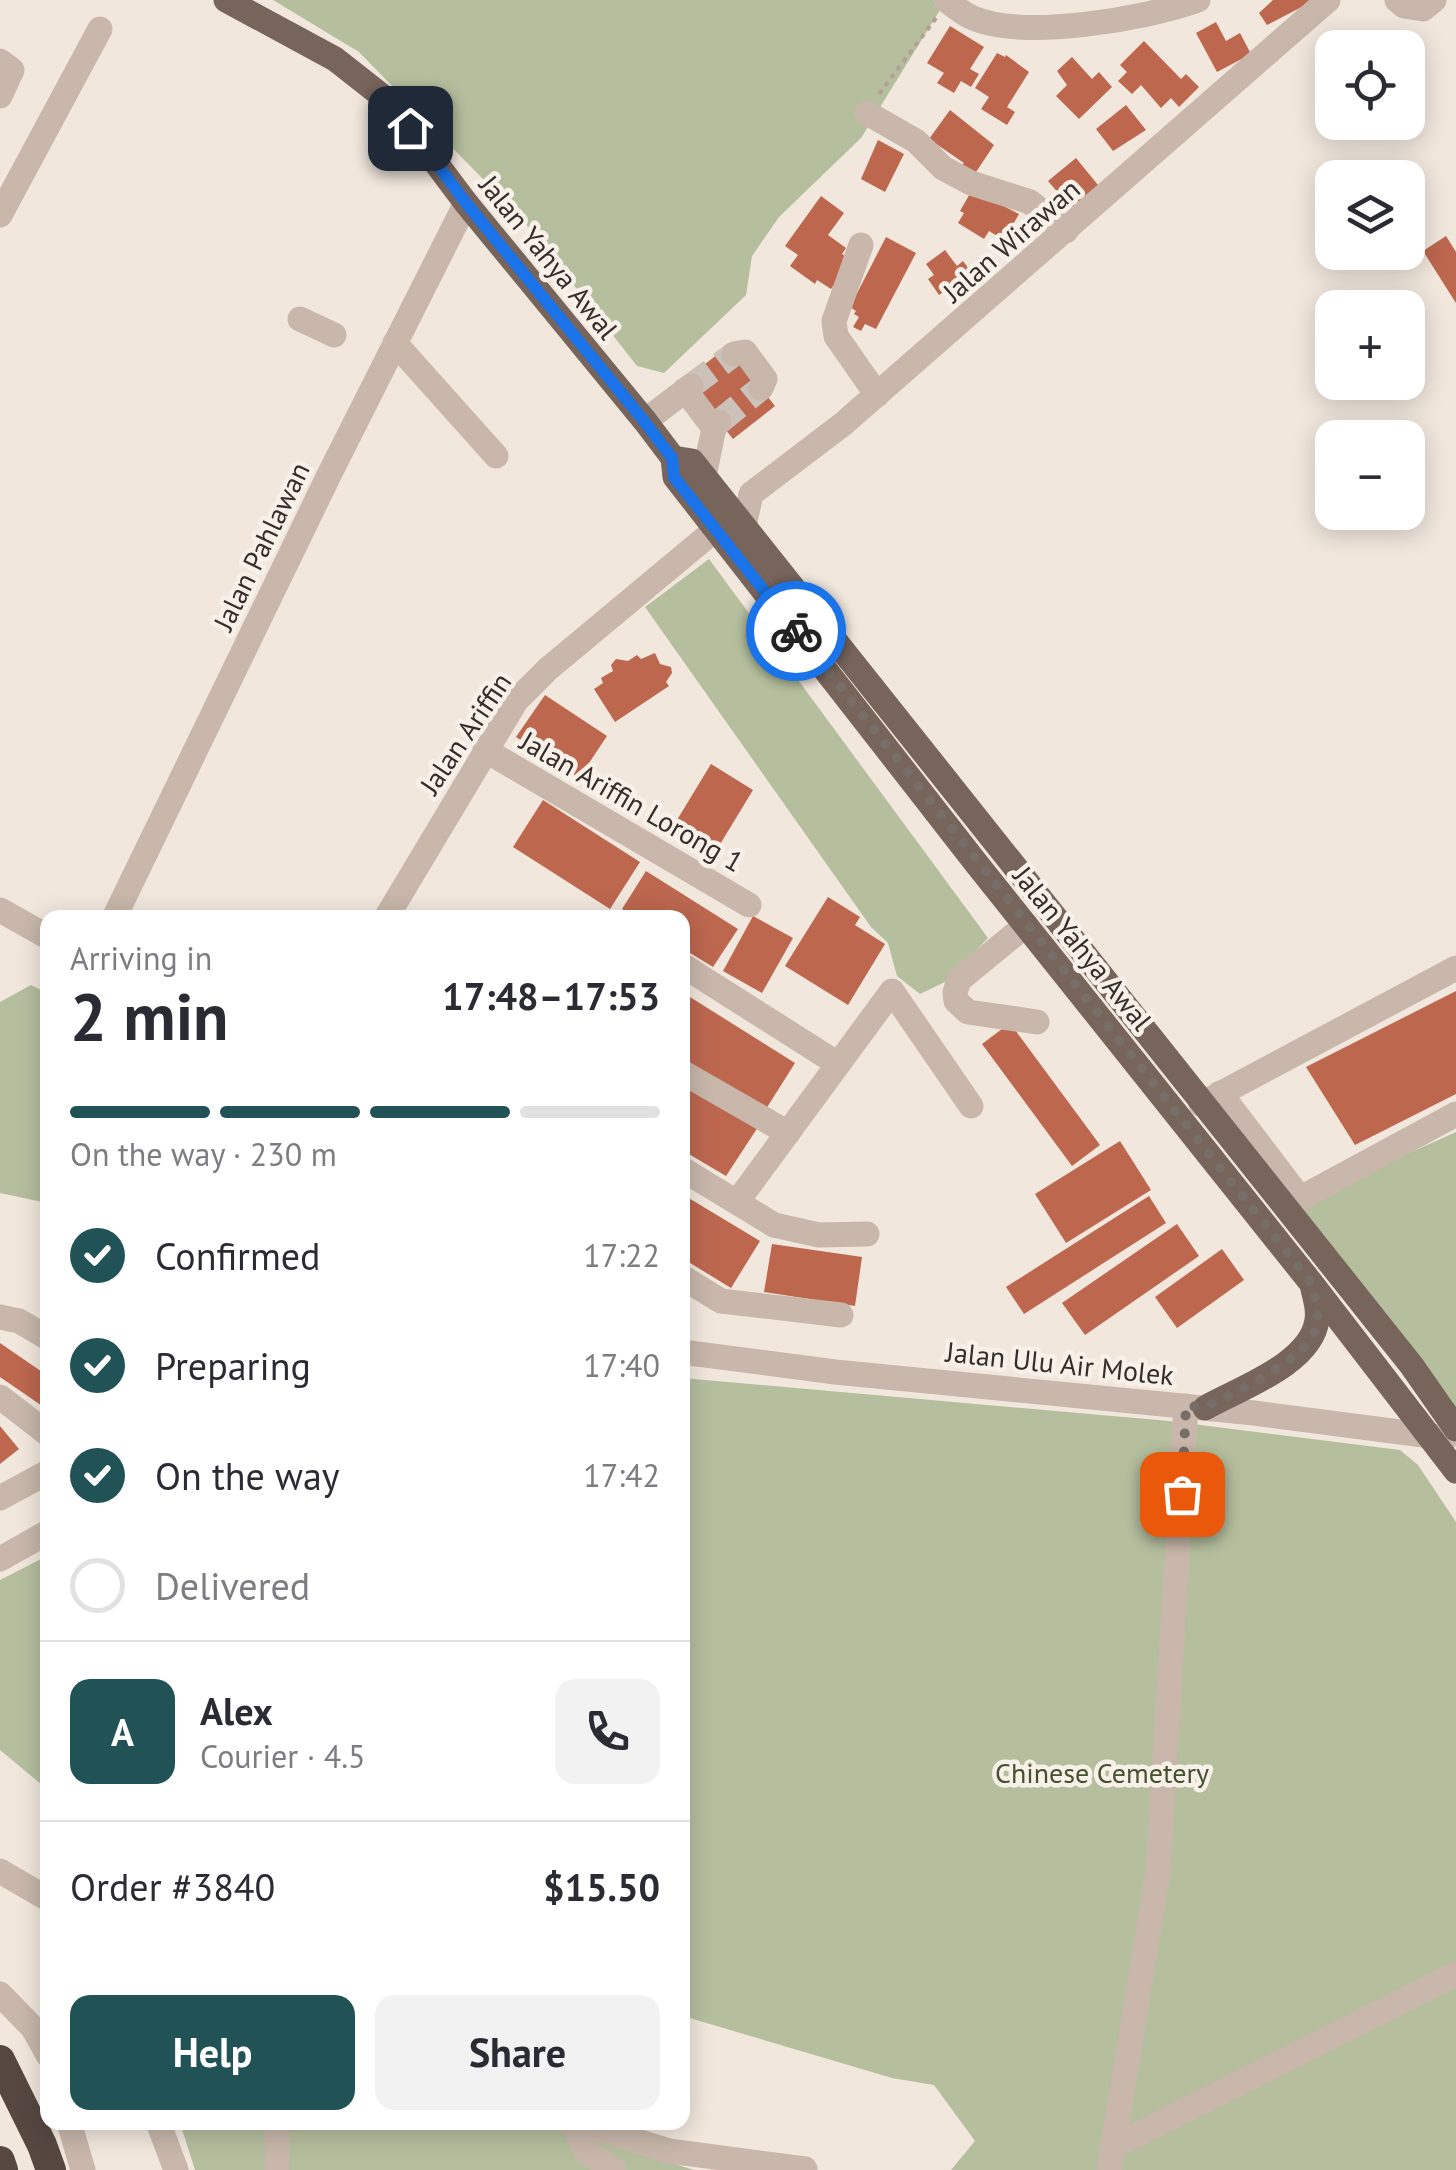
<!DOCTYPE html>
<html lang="en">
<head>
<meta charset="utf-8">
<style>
  :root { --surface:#fff; --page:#f2f2f3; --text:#2b2b33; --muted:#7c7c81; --line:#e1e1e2; --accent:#215255 }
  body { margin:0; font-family:"PT Sans",sans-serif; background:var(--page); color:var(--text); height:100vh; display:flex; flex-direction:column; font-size:38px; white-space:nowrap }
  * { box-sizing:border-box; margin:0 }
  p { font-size:32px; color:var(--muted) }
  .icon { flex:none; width:55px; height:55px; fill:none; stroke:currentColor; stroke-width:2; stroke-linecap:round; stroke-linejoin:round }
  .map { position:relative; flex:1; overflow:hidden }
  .sheet { position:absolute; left:40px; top:910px; width:650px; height:1220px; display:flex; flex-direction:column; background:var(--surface); border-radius:20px; box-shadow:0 5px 25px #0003 }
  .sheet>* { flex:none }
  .controls { position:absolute; left:1315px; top:30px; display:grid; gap:20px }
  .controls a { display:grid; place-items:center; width:110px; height:110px; border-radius:20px; background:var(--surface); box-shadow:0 5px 25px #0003; font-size:50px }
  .pin { position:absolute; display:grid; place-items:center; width:85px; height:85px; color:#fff; margin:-42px; border-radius:20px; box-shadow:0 5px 15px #0006 }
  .courier { position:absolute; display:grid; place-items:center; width:100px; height:100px; margin:-50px; border:8px solid #1a73e8; border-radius:50%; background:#fff; color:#222; box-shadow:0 2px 12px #0007 }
  .headline em { font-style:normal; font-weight:700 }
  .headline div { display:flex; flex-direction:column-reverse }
  .headline { display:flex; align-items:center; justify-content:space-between; height:170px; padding:0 30px }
  h1 { font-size:65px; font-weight:700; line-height:75px }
  .bar { display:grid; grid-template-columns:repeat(4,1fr); gap:15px 10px; align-content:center; height:120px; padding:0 30px }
  .bar i { height:12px; border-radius:8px; background:var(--line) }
  .bar .active { background:var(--accent) }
  .bar p { grid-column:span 4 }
  .line { display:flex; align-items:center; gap:25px; padding:0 30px; border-top:2px solid var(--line) }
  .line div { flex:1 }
  .round { display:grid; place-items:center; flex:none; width:105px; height:105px; border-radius:20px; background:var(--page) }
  ol { padding:0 30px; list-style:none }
  li { display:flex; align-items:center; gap:30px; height:110px }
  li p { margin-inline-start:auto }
  li .icon { padding:10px; border-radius:50%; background:var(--accent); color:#fff; stroke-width:4 }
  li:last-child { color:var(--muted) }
  li i { width:55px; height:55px; border:5px solid var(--line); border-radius:50% }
  .primary-button { display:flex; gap:20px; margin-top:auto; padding:20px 30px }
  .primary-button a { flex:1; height:115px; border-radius:20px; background:var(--accent); color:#fff; font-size:40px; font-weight:700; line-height:115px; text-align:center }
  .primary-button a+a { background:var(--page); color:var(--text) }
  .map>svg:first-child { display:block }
  .green { fill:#b5bf9e }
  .building { fill:#bd674f }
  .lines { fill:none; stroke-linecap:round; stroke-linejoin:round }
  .minor-tunnel { stroke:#ccc2b9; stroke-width:25; stroke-dasharray:25 12; stroke-linecap:butt }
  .path { stroke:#b4a194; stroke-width:4; stroke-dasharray:5 5; stroke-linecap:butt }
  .minor { stroke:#c8b7aa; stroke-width:25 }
  .major { stroke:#77645b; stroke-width:25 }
  .highway { stroke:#564741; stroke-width:30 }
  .done { stroke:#776e68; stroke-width:10; stroke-dasharray:0 18 }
  .route { stroke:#1a73e8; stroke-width:12 }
  .labels { text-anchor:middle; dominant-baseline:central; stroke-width:9; stroke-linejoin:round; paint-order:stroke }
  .street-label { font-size:28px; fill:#362d29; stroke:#f8f1ea }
  .park-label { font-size:28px; fill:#46522f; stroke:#f8f1ea }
</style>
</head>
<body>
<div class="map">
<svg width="1456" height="2170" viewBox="0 0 1456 2170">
  <rect width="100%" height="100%" fill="#f1e7dd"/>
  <g class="green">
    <polygon points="273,0 933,0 940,10 861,138 779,217 752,256 746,295 664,373 637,366 522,219 359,52"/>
    <polygon points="709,559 988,938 945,982 920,994 897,976 888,943 871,927 645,607"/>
    <polygon points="31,985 47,993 47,1203 0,1193 0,1002"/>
    <polygon points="1456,1132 1456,1413 1294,1205"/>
    <polygon points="682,1378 1169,1421 1400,1450 1418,1465 1456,1522 1456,2170 951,2170 975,2141 934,2085 892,2078 683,2016"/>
    <polygon points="47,1556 47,1789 0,1750 0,1580"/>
    <polygon points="180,2123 543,2123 694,2170 195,2170"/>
  </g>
  <g class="building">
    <polygon points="1273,0 1315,0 1267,25 1259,13"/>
    <polygon points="1216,22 1226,41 1240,33 1251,54 1217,72 1196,33"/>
    <polygon points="950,26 984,47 970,69 979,74 971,87 961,81 954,93 937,83 944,73 927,63"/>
    <polygon points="1144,41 1181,79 1186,74 1199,87 1179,107 1171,98 1161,108 1141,85 1132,94 1118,81 1127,72 1120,65"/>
    <polygon points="997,53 1005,57 1006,55 1029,72 1007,107 1015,112 1007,125 981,109 989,97 975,88"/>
    <polygon points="1072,57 1092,79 1099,72 1112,87 1079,119 1056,96 1067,85 1057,71"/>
    <polygon points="1126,105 1146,130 1113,151 1096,129"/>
    <polygon points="950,110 994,145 974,175 961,166 964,163 929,139"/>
    <polygon points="878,140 904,154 885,192 861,179"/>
    <polygon points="1076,158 1098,185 1071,208 1048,181"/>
    <polygon points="972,190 1019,214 1004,240 989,231 984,239 958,223 964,213 960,211"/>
    <polygon points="821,196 844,213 828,235 846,248 842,254 852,261 831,289 817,280 815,284 790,266 798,255 785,246"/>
    <polygon points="1446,236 1456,252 1456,303 1423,251"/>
    <polygon points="886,237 916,253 876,329 865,324 861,331 853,327 859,317 854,314 856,311 850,307"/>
    <polygon points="945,250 957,266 963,261 980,284 969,292 966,288 952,298 946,290 939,295 928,279 934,275 926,264"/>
    <polygon points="728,346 775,406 733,439 686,379"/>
    <polygon points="655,653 660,664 671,667 672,673 666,682 669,686 615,722 594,689 603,683 601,678 613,671 611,665 616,659 628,661 637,655 641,659"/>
    <polygon points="545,695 607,736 579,778 516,737"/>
    <polygon points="711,764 753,790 719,846 677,820"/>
    <polygon points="543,800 640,862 610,909 513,847"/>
    <polygon points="646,871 738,929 713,967 682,948 682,918 634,918 622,909"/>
    <polygon points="828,897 860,917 855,925 885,944 848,1005 785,966"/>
    <polygon points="753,916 793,938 762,993 723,971"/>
    <polygon points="1456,991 1456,1094 1355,1145 1306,1067"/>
    <polygon points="682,992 795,1063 766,1109 682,1059"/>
    <polygon points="1010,1023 1100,1145 1072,1166 982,1044"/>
    <polygon points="682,1080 758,1127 726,1176 682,1150"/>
    <polygon points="1120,1141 1151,1190 1066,1243 1035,1194"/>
    <polygon points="682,1194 760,1241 731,1288 682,1258"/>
    <polygon points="1149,1196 1166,1223 1024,1314 1006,1287"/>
    <polygon points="1177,1224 1199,1256 1085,1335 1062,1303"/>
    <polygon points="772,1244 862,1257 855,1306 764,1292"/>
    <polygon points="1222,1249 1244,1280 1177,1328 1155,1297"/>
    <polygon points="0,1343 48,1376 48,1410 0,1377"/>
    <polygon points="0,1426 19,1449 0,1464"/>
  </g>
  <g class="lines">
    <g class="minor-tunnel">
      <polyline points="691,386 734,354"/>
      <polyline points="719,422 761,388"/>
    </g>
    <polyline class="path" points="879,94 936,18"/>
    <g class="minor">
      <path d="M946 0C954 6 963 14 973 18 1024 40 1145 19 1198 0"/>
      <polyline points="1397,0 1404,6 1423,9 1434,0"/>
      <polyline points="0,61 12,70 0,96"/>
      <polyline points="867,113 916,141 943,168 971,183 1030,202 1066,231"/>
      <polyline points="0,215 100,29"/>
      <polyline points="861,245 834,321 836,336 877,395"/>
      <polyline points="300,319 334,335"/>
      <polyline points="395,343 496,456"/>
      <polyline points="734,354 745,352 765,379 761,388"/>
      <polyline points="685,390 714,428"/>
      <polyline points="645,421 691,386"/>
      <polyline points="704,476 714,428 719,422"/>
      <polyline points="744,526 751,494 843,424 1328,0"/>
      <polyline points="485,750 749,905"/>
      <polyline points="0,910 48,937"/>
      <polyline points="114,918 330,473 466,203"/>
      <polyline points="386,918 516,701 548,669 716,529"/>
      <polyline points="1026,925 959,980 955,992 956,1001 968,1012 1037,1022"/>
      <polyline points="682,965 838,1064"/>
      <polyline points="682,1072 788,1133"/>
      <polyline points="1220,1093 1300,1198"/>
      <polyline points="1201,1104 1456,968"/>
      <polyline points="682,1169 774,1225 819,1235 867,1234"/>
      <polyline points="737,1202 892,991 971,1106"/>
      <polyline points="1286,1206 1456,1114"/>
      <polyline points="682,1277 721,1301 841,1315"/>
      <polyline points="0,1317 19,1321 48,1338"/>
      <polyline points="682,1352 835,1372 1254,1413 1446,1438"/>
      <polyline points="0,1397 48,1434"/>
      <polyline points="0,1498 48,1472"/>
      <polyline points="0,1559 48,1532"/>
      <polyline points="0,1871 48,1899"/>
      <polyline points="0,1994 33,2028 48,2055"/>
      <polyline points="69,2122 83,2170"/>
      <polyline points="158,2122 176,2170"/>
      <polyline points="277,2122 277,2169"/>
      <polyline points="570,2122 587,2152 614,2170"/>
      <polyline points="576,2122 669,2151 805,2169"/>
      <polyline points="1112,2147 1456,1974"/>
      <polyline points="1109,2170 1158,1872 1186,1406"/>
    </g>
    <g class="major">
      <polyline points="226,0 335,59 391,103 466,203 645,421 673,458 675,477 976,863 1312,1284 1456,1471"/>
      <polyline points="673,458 692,461 704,476 1412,1366 1456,1429"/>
      <path d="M1205 1408C1240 1388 1311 1364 1317 1320 1319 1309 1315 1299 1313 1289"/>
    </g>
    <g class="highway">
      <polyline points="0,2060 42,2145 51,2170"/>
      <polyline points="0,2161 3,2170"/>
    </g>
  </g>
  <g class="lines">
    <path class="done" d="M796 631 1312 1284C1316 1302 1322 1321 1312 1337 1298 1361 1234 1395 1208 1405 1201 1408 1193 1406 1186 1406L1182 1494"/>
    <polyline class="route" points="410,128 466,203 644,421 672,458 674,477 796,631"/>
  </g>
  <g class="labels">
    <g class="street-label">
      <text transform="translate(1011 240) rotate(-41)">Jalan Wirawan</text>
      <text transform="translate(549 257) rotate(51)">Jalan Yahya Awal</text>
      <text transform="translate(261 546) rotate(-64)">Jalan Pahlawan</text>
      <text transform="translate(465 733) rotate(-56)">Jalan Ariffin</text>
      <text transform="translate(632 801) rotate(30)">Jalan Ariffin Lorong 1</text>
      <text transform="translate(1083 948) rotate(51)">Jalan Yahya Awal</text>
      <text transform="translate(1060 1363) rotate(6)">Jalan Ulu Air Molek</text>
    </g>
    <g class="park-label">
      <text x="1102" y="1772">Chinese Cemetery</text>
    </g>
  </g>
</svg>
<div class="controls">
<a><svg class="icon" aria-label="locate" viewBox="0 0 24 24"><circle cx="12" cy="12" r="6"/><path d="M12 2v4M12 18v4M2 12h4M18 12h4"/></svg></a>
<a><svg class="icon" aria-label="layers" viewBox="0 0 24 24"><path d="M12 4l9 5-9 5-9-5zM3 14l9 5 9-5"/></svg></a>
<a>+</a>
<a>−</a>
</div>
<div class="pin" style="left:1182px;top:1494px;background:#ea580c"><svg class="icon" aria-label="bag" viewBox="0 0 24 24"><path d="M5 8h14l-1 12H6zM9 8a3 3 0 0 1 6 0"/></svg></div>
<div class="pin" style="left:410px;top:128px;background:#1f2937"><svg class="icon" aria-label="home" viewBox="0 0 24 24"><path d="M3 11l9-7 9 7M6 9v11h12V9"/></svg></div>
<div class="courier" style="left:796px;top:631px"><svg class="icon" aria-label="bike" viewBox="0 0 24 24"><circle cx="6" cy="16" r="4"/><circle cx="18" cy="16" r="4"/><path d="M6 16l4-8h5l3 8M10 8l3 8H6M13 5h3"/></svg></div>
<section class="sheet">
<div class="headline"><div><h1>2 min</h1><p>Arriving in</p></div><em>17:48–17:53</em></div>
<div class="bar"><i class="active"></i><i class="active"></i><i class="active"></i><i></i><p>On the way · 230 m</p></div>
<ol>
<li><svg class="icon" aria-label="check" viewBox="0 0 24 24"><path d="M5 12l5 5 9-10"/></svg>Confirmed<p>17:22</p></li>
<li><svg class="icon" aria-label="check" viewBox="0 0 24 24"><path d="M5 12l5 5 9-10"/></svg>Preparing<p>17:40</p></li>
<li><svg class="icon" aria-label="check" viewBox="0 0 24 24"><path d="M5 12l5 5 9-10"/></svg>On the way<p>17:42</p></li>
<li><i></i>Delivered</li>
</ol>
<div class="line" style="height:180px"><b class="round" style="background:var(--accent);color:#fff">A</b><div><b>Alex</b><p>Courier · 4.5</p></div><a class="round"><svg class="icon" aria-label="phone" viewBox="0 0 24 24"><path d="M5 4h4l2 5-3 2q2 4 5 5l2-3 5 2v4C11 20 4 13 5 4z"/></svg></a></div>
<div class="line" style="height:130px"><div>Order #3840</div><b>$15.50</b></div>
<div class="primary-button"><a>Help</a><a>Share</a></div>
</section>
</div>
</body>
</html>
